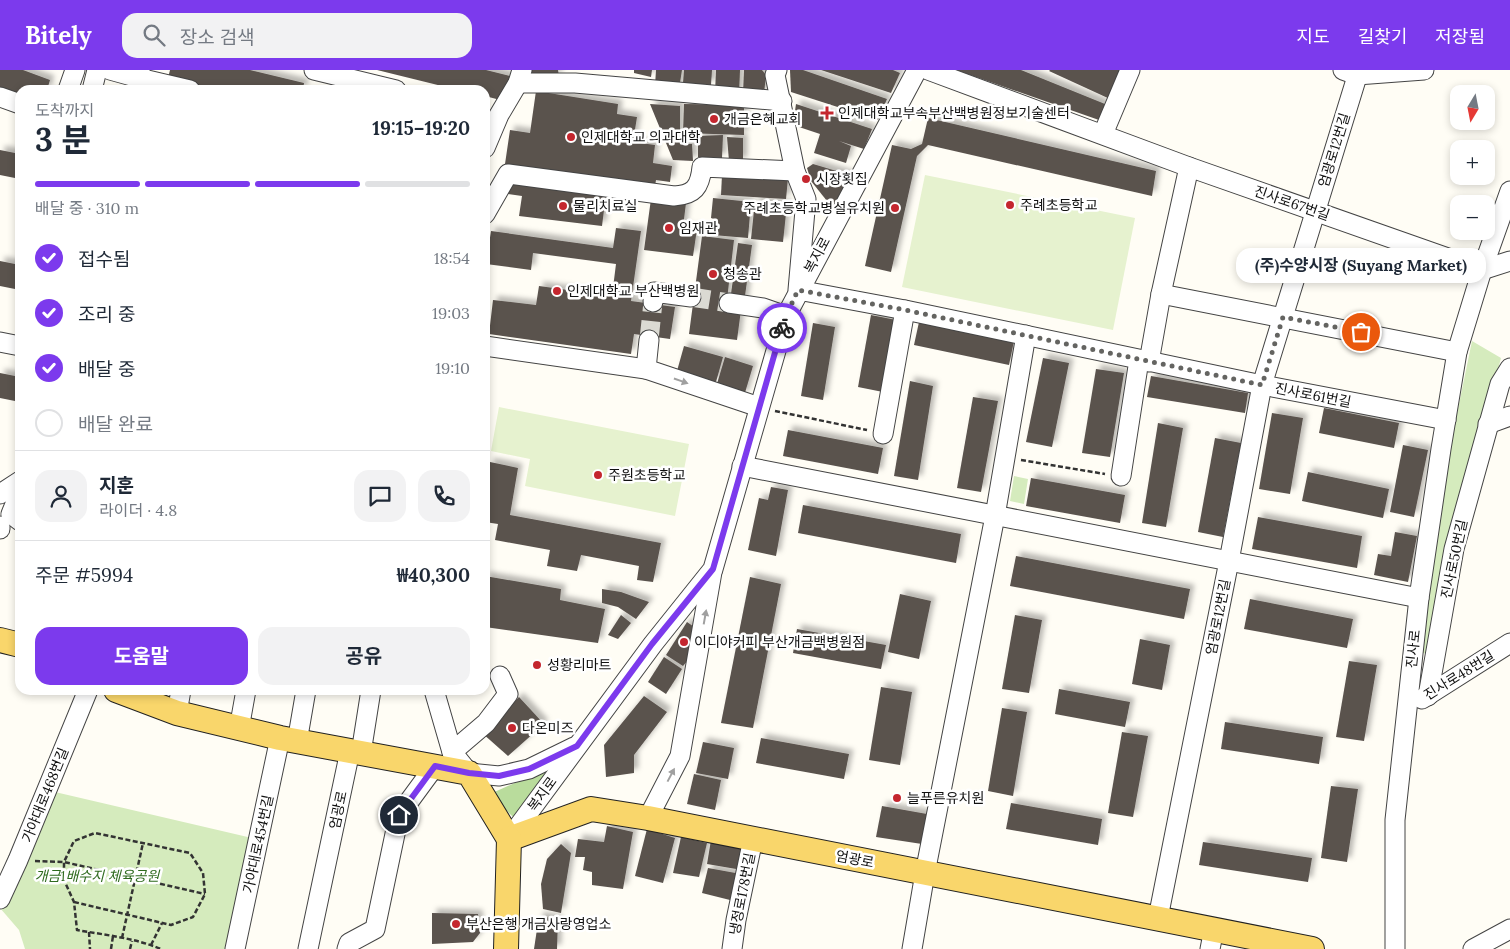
<!DOCTYPE html>
<html lang="ko">
<head>
<meta charset="utf-8">
<style>
  :root { --surface:#fff; --page:#f2f2f3; --text:#1f2937; --muted:#747a83; --line:#e0e1e3; --accent:#7c3aed }
  body { margin:0; font-family:Lora,"Noto Sans KR",serif; background:var(--page); color:var(--text); height:100vh; display:flex; flex-direction:column; font-size:19px; white-space:nowrap }
  * { box-sizing:border-box; margin:0 }
  p { font-size:16px; color:var(--muted) }
  .icon { flex:none; width:28px; height:28px; fill:none; stroke:currentColor; stroke-width:2; stroke-linecap:round; stroke-linejoin:round }
  .map { position:relative; flex:1; overflow:hidden }
  .side { position:absolute; left:15px; top:15px; width:475px; height:610px; display:flex; flex-direction:column; background:var(--surface); border-radius:15px; box-shadow:0 2px 8px #0003 }
  .side>* { flex:none }
  .needle { width:32px; rotate:190deg }
  .tools { position:absolute; left:1450px; top:15px; display:grid; gap:10px }
  .tools a { display:grid; place-items:center; width:45px; height:45px; border-radius:10px; background:var(--surface); box-shadow:0 2px 8px #0003; font-size:25px }
  .pin { position:absolute; display:grid; place-items:center; width:42px; height:42px; color:#fff; margin:-21px; border:2px solid #fff; border-radius:50%; box-shadow:0 1px 5px #0007 }
  .courier { position:absolute; display:grid; place-items:center; width:50px; height:50px; margin:-25px; border:4px solid #7c3aed; border-radius:50%; background:#fff; color:#222; box-shadow:0 1px 6px #0007 }
  .bubble { position:absolute; height:35px; border-radius:15px; background:var(--surface); box-shadow:0 2px 8px #0003; font-size:16px; font-weight:700; line-height:35px; text-align:center }
  .headline em { font-style:normal; font-weight:700 }
  .headline div { display:flex; flex-direction:column-reverse }
  .headline { display:flex; align-items:center; justify-content:space-between; height:85px; padding:0 20px }
  h1 { font-size:32px; font-weight:700; line-height:38px }
  .bar { display:grid; grid-template-columns:repeat(4,1fr); gap:8px 5px; align-content:center; height:60px; padding:0 20px }
  .bar i { height:6px; border-radius:4px; background:var(--line) }
  .bar .current { background:var(--accent) }
  .bar p { grid-column:span 4 }
  .line { display:flex; align-items:center; gap:12px; padding:0 20px; border-top:1px solid var(--line) }
  .line div { flex:1 }
  .round { display:grid; place-items:center; flex:none; width:52px; height:52px; border-radius:15px; background:var(--page) }
  ol { padding:0 20px; list-style:none }
  li { display:flex; align-items:center; gap:15px; height:55px }
  li p { margin-inline-start:auto }
  li .icon { padding:5px; border-radius:50%; background:var(--accent); color:#fff; stroke-width:4 }
  li:last-child { color:var(--muted) }
  li i { width:28px; height:28px; border:2px solid var(--line); border-radius:50% }
  .primary-button { display:flex; gap:10px; margin-top:auto; padding:10px 20px }
  .primary-button a { flex:1; height:58px; border-radius:15px; background:var(--accent); color:#fff; font-size:20px; font-weight:700; line-height:58px; text-align:center }
  .primary-button a+a { background:var(--page); color:var(--text) }
  header { display:flex; align-items:center; gap:30px; box-sizing:border-box; height:70px; padding:0 25px; background:var(--accent); color:#fff }
  header strong { font-size:24px }
  nav { display:flex; gap:28px; margin-inline-start:auto; font-size:18px }
  .search { width:350px; height:45px; background:var(--page); display:flex; align-items:center; gap:12px; box-sizing:border-box; padding:0 18px; border-radius:15px; color:var(--muted); font-size:19px }
  .map>svg:first-child { display:block }
  .green { fill:#d5ebbd }
  .forest { fill:#b9dc9c }
  .pitch { fill:#e6f2cf }
  .building { fill:#5a524d; filter:url(#shadow) }
  .lines { fill:none; stroke-linecap:round; stroke-linejoin:round }
  .minor-tunnel { stroke:#dbdad3; stroke-width:19; stroke-dasharray:19 9; stroke-linecap:butt }
  .minor-casing { stroke:#444; stroke-width:21 }
  .major-casing { stroke:#222; stroke-width:26 }
  .path { stroke:#333; stroke-width:2.5; stroke-dasharray:5 2.5; stroke-linecap:butt }
  .minor { stroke:#fff; stroke-width:19 }
  .major { stroke:#f9d66b; stroke-width:24 }
  .oneway { fill:#a0a0a0 }
  .done { stroke:#646461; stroke-width:5; stroke-dasharray:0 9 }
  .route { stroke:#7c3aed; stroke-width:6 }
  .poi-dot { fill:#c4262e; stroke:#fff; stroke-width:2 }
  .labels { text-anchor:middle; dominant-baseline:central; stroke-width:5; stroke-linejoin:round; paint-order:stroke }
  .poi-label { font-size:14px; fill:#111; stroke:#fff; text-anchor:start }
  .street-label { font-size:14px; fill:#111; stroke:#fff }
  .park-label { font-size:14px; font-style:italic; fill:#2f6b1f; stroke:#fff }
</style>
</head>
<body>
<header>
<strong>Bitely</strong>
<div class="search"><svg class="icon" aria-label="search" viewBox="0 0 24 24"><circle cx="10" cy="10" r="6"/><path d="M15 15l6 6"/></svg>장소 검색</div>
<nav><a>지도</a><a>길찾기</a><a>저장됨</a></nav>
</header>
<div class="map">
<svg width="1510" height="879" viewBox="0 0 1510 879">
  <defs>
    <filter id="shadow"><feDropShadow dx="4.5" dy="-4.5" stdDeviation="2.5" flood-color="#0004"/></filter>
  </defs>
  <rect width="100%" height="100%" fill="#fffdf5"/>
  <g class="green">
    <polygon points="1472,271 1501,288 1451,477 1430,585 1420,582 1454,358"/>
    <polygon points="1014,406 1028,409 1024,434 1010,431"/>
    <polygon points="55,722 252,768 227,879 25,879 19,860 0,838"/>
  </g>
  <polygon class="forest" points="562,692 514,748 490,724"/>
  <g class="pitch">
    <polygon points="925,105 1135,148 1113,260 902,217"/>
    <polygon points="499,337 689,374 675,446 525,416 530,389 491,381"/>
  </g>
  <g class="building">
    <polygon points="0,0 23,0 50,10 47,20 20,20 20,24 0,18"/>
    <polygon points="170,0 250,0 304,13 303,20 219,20 168,8"/>
    <polygon points="377,0 486,0 510,6 504,31 485,26 485,20 458,20"/>
    <polygon points="530,0 558,0 559,6 526,8"/>
    <polygon points="634,0 652,0 651,7 634,3"/>
    <polygon points="656,0 682,0 679,19 655,16"/>
    <polygon points="684,0 712,0 711,15 683,13"/>
    <polygon points="716,0 740,0 739,25 715,23"/>
    <polygon points="744,0 762,0 766,5 764,24 743,23"/>
    <polygon points="790,0 803,0 887,29 878,50 791,22"/>
    <polygon points="821,0 893,0 900,3 891,23"/>
    <polygon points="956,0 1021,0 1105,34 1099,50"/>
    <polygon points="1050,0 1123,0 1110,29 1049,1"/>
    <polygon points="536,21 618,34 617,44 637,47 633,72 655,75 653,93 672,96 670,112 656,110 655,116 505,94 510,60 530,63"/>
    <polygon points="650,34 680,36 680,74 692,74 693,91 673,90"/>
    <polygon points="684,34 744,35 744,65 683,63"/>
    <polygon points="796,34 872,59 864,79 839,71 851,76 846,93 814,83 820,64 793,55"/>
    <polygon points="928,48 1156,101 1152,126 928,75 917,86 891,202 865,196 892,75 911,79 922,74"/>
    <polygon points="723,65 722,88 698,87 698,66"/>
    <polygon points="727,67 743,68 743,92 729,91"/>
    <polygon points="0,80 20,84 20,109 0,105"/>
    <polygon points="813,94 850,105 840,134 827,131 811,111 807,98"/>
    <polygon points="722,105 788,108 786,129 721,125"/>
    <polygon points="509,112 606,124 602,156 519,146 522,126 508,124"/>
    <polygon points="713,128 751,132 748,168 713,165 714,149 711,148"/>
    <polygon points="651,129 686,133 683,157 697,159 693,186 644,180"/>
    <polygon points="755,131 787,134 783,172 751,169"/>
    <polygon points="616,158 641,161 631,231 675,237 670,269 634,264 631,284 489,264 493,230 536,235 539,216 612,226 616,194 533,183 531,200 486,194 491,161 613,178"/>
    <polygon points="702,166 734,170 726,238 741,240 737,270 689,264"/>
    <polygon points="738,173 752,175 744,233 730,231"/>
    <polygon points="0,191 20,195 20,220 0,216"/>
    <polygon points="871,245 896,250 883,322 858,317"/>
    <polygon points="919,252 1014,271 1009,295 914,275"/>
    <polygon points="813,253 835,257 823,330 801,326"/>
    <polygon points="684,276 723,287 716,312 677,301"/>
    <polygon points="725,287 753,296 744,326 716,317"/>
    <polygon points="1043,288 1069,293 1052,377 1026,372"/>
    <polygon points="1096,299 1124,303 1110,387 1082,383"/>
    <polygon points="0,303 20,307 20,332 0,328"/>
    <polygon points="1151,306 1248,323 1245,343 1147,327"/>
    <polygon points="910,311 933,316 918,410 894,406"/>
    <polygon points="973,327 998,331 981,422 957,418"/>
    <polygon points="1324,338 1399,353 1394,378 1319,363"/>
    <polygon points="1272,343 1303,348 1290,424 1259,419"/>
    <polygon points="1158,353 1183,358 1166,457 1142,453"/>
    <polygon points="788,360 883,378 878,404 783,386"/>
    <polygon points="1215,368 1241,373 1223,467 1198,462"/>
    <polygon points="1403,375 1428,380 1414,447 1390,442"/>
    <polygon points="490,392 518,398 510,445 661,473 653,512 637,510 639,496 581,485 577,501 547,496 550,480 495,470 498,454 485,452 485,416"/>
    <polygon points="1308,402 1389,419 1383,448 1302,431"/>
    <polygon points="1031,408 1125,425 1120,453 1026,436"/>
    <polygon points="771,417 788,420 776,486 748,480 759,428 768,430"/>
    <polygon points="803,435 961,464 956,493 798,463"/>
    <polygon points="1258,447 1362,466 1357,498 1252,479"/>
    <polygon points="1395,462 1417,466 1408,512 1374,505 1378,484 1391,486"/>
    <polygon points="1016,486 1190,519 1184,549 1010,516"/>
    <polygon points="485,506 561,519 560,530 605,539 598,573 485,557"/>
    <polygon points="750,507 781,514 753,658 721,653"/>
    <polygon points="602,519 621,522 649,532 636,549 618,537 602,533"/>
    <polygon points="900,524 931,531 919,589 888,582"/>
    <polygon points="1250,529 1353,549 1347,578 1244,559"/>
    <polygon points="621,545 631,553 618,569 608,565"/>
    <polygon points="1015,545 1042,550 1029,623 1002,619"/>
    <polygon points="687,552 697,559 690,588 683,596 666,585"/>
    <polygon points="797,559 886,575 881,599 793,583"/>
    <polygon points="1140,569 1170,575 1162,620 1132,614"/>
    <polygon points="664,587 682,599 666,624 648,612"/>
    <polygon points="1349,591 1377,595 1364,671 1336,667"/>
    <polygon points="881,617 912,622 900,695 869,690"/>
    <polygon points="1059,619 1130,632 1125,657 1055,644"/>
    <polygon points="644,626 667,642 634,685 634,703 606,707 604,675"/>
    <polygon points="519,627 544,654 508,686 482,663"/>
    <polygon points="1002,638 1027,642 1013,726 988,721"/>
    <polygon points="1225,652 1323,667 1319,694 1221,679"/>
    <polygon points="1122,662 1148,666 1133,747 1108,743"/>
    <polygon points="761,668 849,684 844,709 756,693"/>
    <polygon points="703,672 734,678 728,709 696,703"/>
    <polygon points="694,704 721,710 715,740 687,734"/>
    <polygon points="1331,716 1358,719 1347,792 1321,788"/>
    <polygon points="1011,733 1102,749 1098,775 1006,759"/>
    <polygon points="882,736 927,744 922,774 876,767"/>
    <polygon points="607,756 633,762 623,819 592,815 592,802 583,800 585,787 575,787 578,769 604,772"/>
    <polygon points="647,759 675,768 663,813 635,806"/>
    <polygon points="681,767 707,773 699,807 673,803"/>
    <polygon points="711,770 745,777 742,800 707,794"/>
    <polygon points="1203,772 1312,788 1308,812 1199,795"/>
    <polygon points="561,774 571,783 561,843 543,839 541,814 547,789"/>
    <polygon points="708,798 741,804 734,831 702,823"/>
    <polygon points="432,843 478,844 480,863 473,872 432,874"/>
    <polygon points="539,846 558,849 557,879 534,879"/>
  </g>
  <g class="lines">
    <g class="minor-tunnel">
      <polyline points="691,227 729,233"/>
      <polyline points="649,270 653,232"/>
    </g>
    <defs>
      <g id="minor">
        <polyline points="110,0 139,8"/>
        <polyline points="140,0 139,8 190,20"/>
        <polyline points="314,0 396,20"/>
        <polyline points="777,0 775,5 795,101 806,129 798,220 905,240 1262,315 1446,350"/>
        <polyline points="928,0 1189,97 1482,200 1510,191"/>
        <polyline points="1343,0 1357,5 1424,0"/>
        <polyline points="518,13 575,13 782,31"/>
        <polyline points="68,20 75,0"/>
        <polyline points="92,20 97,0"/>
        <polyline points="0,27 20,34"/>
        <polyline points="1103,64 1130,0"/>
        <polyline points="485,78 499,45 518,13 522,0"/>
        <path d="M485 144 508 104 674 126C694 125 700 117 702 97L795 101"/>
        <polyline points="1161,224 1457,282"/>
        <polyline points="653,232 654,222 691,227"/>
        <polyline points="729,233 763,238 786,246"/>
        <polyline points="649,270 646,299 759,337"/>
        <polyline points="0,272 20,276"/>
        <polyline points="485,276 646,299"/>
        <polyline points="1149,292 1161,224 1189,97"/>
        <polyline points="1488,354 1510,346"/>
        <polyline points="883,364 905,240"/>
        <polyline points="742,396 1419,528"/>
        <polyline points="1121,406 1139,290"/>
        <polyline points="20,422 11,444 20,451"/>
        <polyline points="0,424 20,411"/>
        <polyline points="0,456 0,459"/>
        <polyline points="434,620 452,682 469,703 499,706 529,699 574,677"/>
        <polyline points="1428,626 1454,479 1500,314 1510,298"/>
        <polyline points="1422,629 1510,573"/>
        <polyline points="177,643 181,620"/>
        <polyline points="239,659 246,620"/>
        <polyline points="297,672 306,620"/>
        <polyline points="452,682 486,653 508,624 500,606"/>
        <polyline points="361,683 371,620"/>
        <polyline points="648,748 680,686 712,502"/>
        <polyline points="509,769 653,574 713,499 786,246 917,0"/>
        <polyline points="0,829 18,790 88,620"/>
        <polyline points="1158,848 1229,491 1262,315 1359,0"/>
        <polyline points="235,879 280,668"/>
        <polyline points="308,879 350,681"/>
        <polyline points="347,879 349,873 375,859 399,745 435,696"/>
        <polyline points="732,879 736,850 753,769"/>
        <polyline points="912,879 925,803 995,446 1026,265"/>
        <polyline points="1210,879 1214,859"/>
        <polyline points="1395,879 1395,750 1419,528 1441,379 1457,282 1482,200 1510,121"/>
        <polyline points="1473,879 1510,859"/>
      </g>
      <g id="major">
        <polyline points="0,570 20,575"/>
        <polyline points="116,620 177,643 280,668 469,703 509,769"/>
        <polyline points="509,769 591,739 648,748 1312,879"/>
        <polyline points="506,879 509,769"/>
      </g>
    </defs>
    <use href="#minor" class="minor-casing"/>
    <use href="#major" class="major-casing"/>
    <g class="path">
      <polyline points="775,341 867,360"/>
      <polyline points="1021,390 1105,404"/>
      <polyline points="35,791 64,792 205,824"/>
      <path d="M74 832 171 855 193 847 205 824 203 803 190 783 95 763 74 771 64 792V810L74 832 77 860C105 865 135 868 161 879"/>
      <polyline points="89,862 90,879"/>
      <polyline points="122,868 143,773"/>
      <polyline points="151,875 162,853"/>
      <polyline points="111,879 113,866"/>
      <polyline points="130,879 132,871"/>
    </g>
    <use href="#minor" class="minor"/>
    <use href="#major" class="major"/>
  </g>
  <defs><path id="oneway-solid" d="M-6-.8H1V-3.2L6.5 0L1 3.2V.8H-6Z" transform="scale(1.25)"/></defs>
  <g class="oneway">
    <use href="#oneway-solid" transform="translate(681 311) rotate(19)"/>
    <use href="#oneway-solid" transform="translate(705 547) rotate(-80)"/>
    <use href="#oneway-solid" transform="translate(671 705) rotate(-62)"/>
  </g>
  <g class="lines">
    <polyline class="done" points="782,258 786,246 798,220 905,240 1262,315 1283,247 1361,262"/>
    <polyline class="route" points="399,745 435,696 469,703 499,706 529,699 577,676 652,574 713,499 782,258"/>
  </g>
  <g class="poi-dot">
    <path d="M824.5 35.5h5v5h5v5h-5v5h-5v-5h-5v-5h5z"/>
    <circle cx="714" cy="49" r="5"/>
    <circle cx="571" cy="67" r="5"/>
    <circle cx="806" cy="109" r="5"/>
    <circle cx="1010" cy="135" r="5"/>
    <circle cx="563" cy="136" r="5"/>
    <circle cx="895" cy="138" r="5"/>
    <circle cx="669" cy="158" r="5"/>
    <circle cx="713" cy="204" r="5"/>
    <circle cx="557" cy="221" r="5"/>
    <circle cx="598" cy="405" r="5"/>
    <circle cx="684" cy="572" r="5"/>
    <circle cx="537" cy="595" r="5"/>
    <circle cx="512" cy="658" r="5"/>
    <circle cx="897" cy="728" r="5"/>
    <circle cx="456" cy="854" r="5"/>
  </g>
  <g class="labels">
    <g class="poi-label">
      <text x="838" y="43">인제대학교부속부산백병원정보기술센터</text>
      <text x="724" y="49">개금은혜교회</text>
      <text x="581" y="67">인제대학교 의과대학</text>
      <text x="816" y="109">시장횟집</text>
      <text x="1020" y="135">주례초등학교</text>
      <text x="573" y="136">물리치료실</text>
      <text x="885" y="138" text-anchor="end">주례초등학교병설유치원</text>
      <text x="679" y="158">임재관</text>
      <text x="723" y="204">청송관</text>
      <text x="567" y="221">인제대학교 부산백병원</text>
      <text x="608" y="405">주원초등학교</text>
      <text x="694" y="572">이디야커피 부산개금백병원점</text>
      <text x="547" y="595">성황리마트</text>
      <text x="522" y="658">다온미즈</text>
      <text x="907" y="728">늘푸른유치원</text>
      <text x="466" y="854">부산은행 개금사랑영업소</text>
    </g>
    <g class="street-label">
      <text transform="translate(1334 80) rotate(-73)">엄광로12번길</text>
      <text transform="translate(1292 133) rotate(19)">진사로67번길</text>
      <text transform="translate(817 185) rotate(-62)">복지로</text>
      <text transform="translate(1313 325) rotate(11)">진사로61번길</text>
      <text transform="translate(1454 489) rotate(-78)">진사로50번길</text>
      <text transform="translate(1218 547) rotate(-79)">엄광로12번길</text>
      <text transform="translate(1413 579) rotate(-84)">진사로</text>
      <text transform="translate(1459 605) rotate(-32)">진사로48번길</text>
      <text transform="translate(542 724) rotate(-54)">복지로</text>
      <text transform="translate(45 725) rotate(-68)">가야대로468번길</text>
      <text transform="translate(338 740) rotate(-78)">엄광로</text>
      <text transform="translate(258 774) rotate(-78)">가야대로454번길</text>
      <text transform="translate(855 789) rotate(11)">엄광로</text>
      <text transform="translate(742 824) rotate(-79)">냉정로178번길</text>
    </g>
    <g class="park-label">
      <text x="97" y="806">개금1배수지 체육공원</text>
    </g>
  </g>
</svg>
<div class="tools">
<a><svg class="needle" viewBox="-14 -14 28 28"><path d="M0-13l5 13h-10z" fill="#e53935"/><path d="M0 13l5-13h-10z" fill="#747a83"/></svg></a>
<a>+</a>
<a>−</a>
</div>
<div class="pin" style="left:1361px;top:262px;background:#ea580c"><svg class="icon" aria-label="bag" viewBox="0 0 24 24"><path d="M5 8h14l-1 12H6zM9 8a3 3 0 0 1 6 0"/></svg></div>
<div class="pin" style="left:399px;top:745px;background:#1f2937"><svg class="icon" aria-label="home" viewBox="0 0 24 24"><path d="M3 11l9-7 9 7M6 9v11h12V9"/></svg></div>
<div class="courier" style="left:782px;top:258px"><svg class="icon" aria-label="bike" viewBox="0 0 24 24"><circle cx="6" cy="16" r="4"/><circle cx="18" cy="16" r="4"/><path d="M6 16l4-8h5l3 8M10 8l3 8H6M13 5h3"/></svg></div>
<div class="bubble" style="left:1236px;top:178px;width:250px">(주)수양시장 (Suyang Market)</div>
<section class="side">
<div class="headline"><div><h1>3 분</h1><p>도착까지</p></div><em>19:15–19:20</em></div>
<div class="bar"><i class="current"></i><i class="current"></i><i class="current"></i><i></i><p>배달 중 · 310 m</p></div>
<ol>
<li><svg class="icon" aria-label="check" viewBox="0 0 24 24"><path d="M5 12l5 5 9-10"/></svg>접수됨<p>18:54</p></li>
<li><svg class="icon" aria-label="check" viewBox="0 0 24 24"><path d="M5 12l5 5 9-10"/></svg>조리 중<p>19:03</p></li>
<li><svg class="icon" aria-label="check" viewBox="0 0 24 24"><path d="M5 12l5 5 9-10"/></svg>배달 중<p>19:10</p></li>
<li><i></i>배달 완료</li>
</ol>
<div class="line" style="height:90px"><a class="round"><svg class="icon" aria-label="person" viewBox="0 0 24 24"><circle cx="12" cy="8" r="4"/><path d="M4 21q1-7 8-7t8 7"/></svg></a><div><b>지훈</b><p>라이더 · 4.8</p></div><a class="round"><svg class="icon" aria-label="chat" viewBox="0 0 24 24"><path d="M4 5h16v11H9l-5 4z"/></svg></a><a class="round"><svg class="icon" aria-label="phone" viewBox="0 0 24 24"><path d="M5 4h4l2 5-3 2q2 4 5 5l2-3 5 2v4C11 20 4 13 5 4z"/></svg></a></div>
<div class="line" style="height:65px"><div>주문 #5994</div><b>₩40,300</b></div>
<div class="primary-button"><a>도움말</a><a>공유</a></div>
</section>
</div>
</body>
</html>
